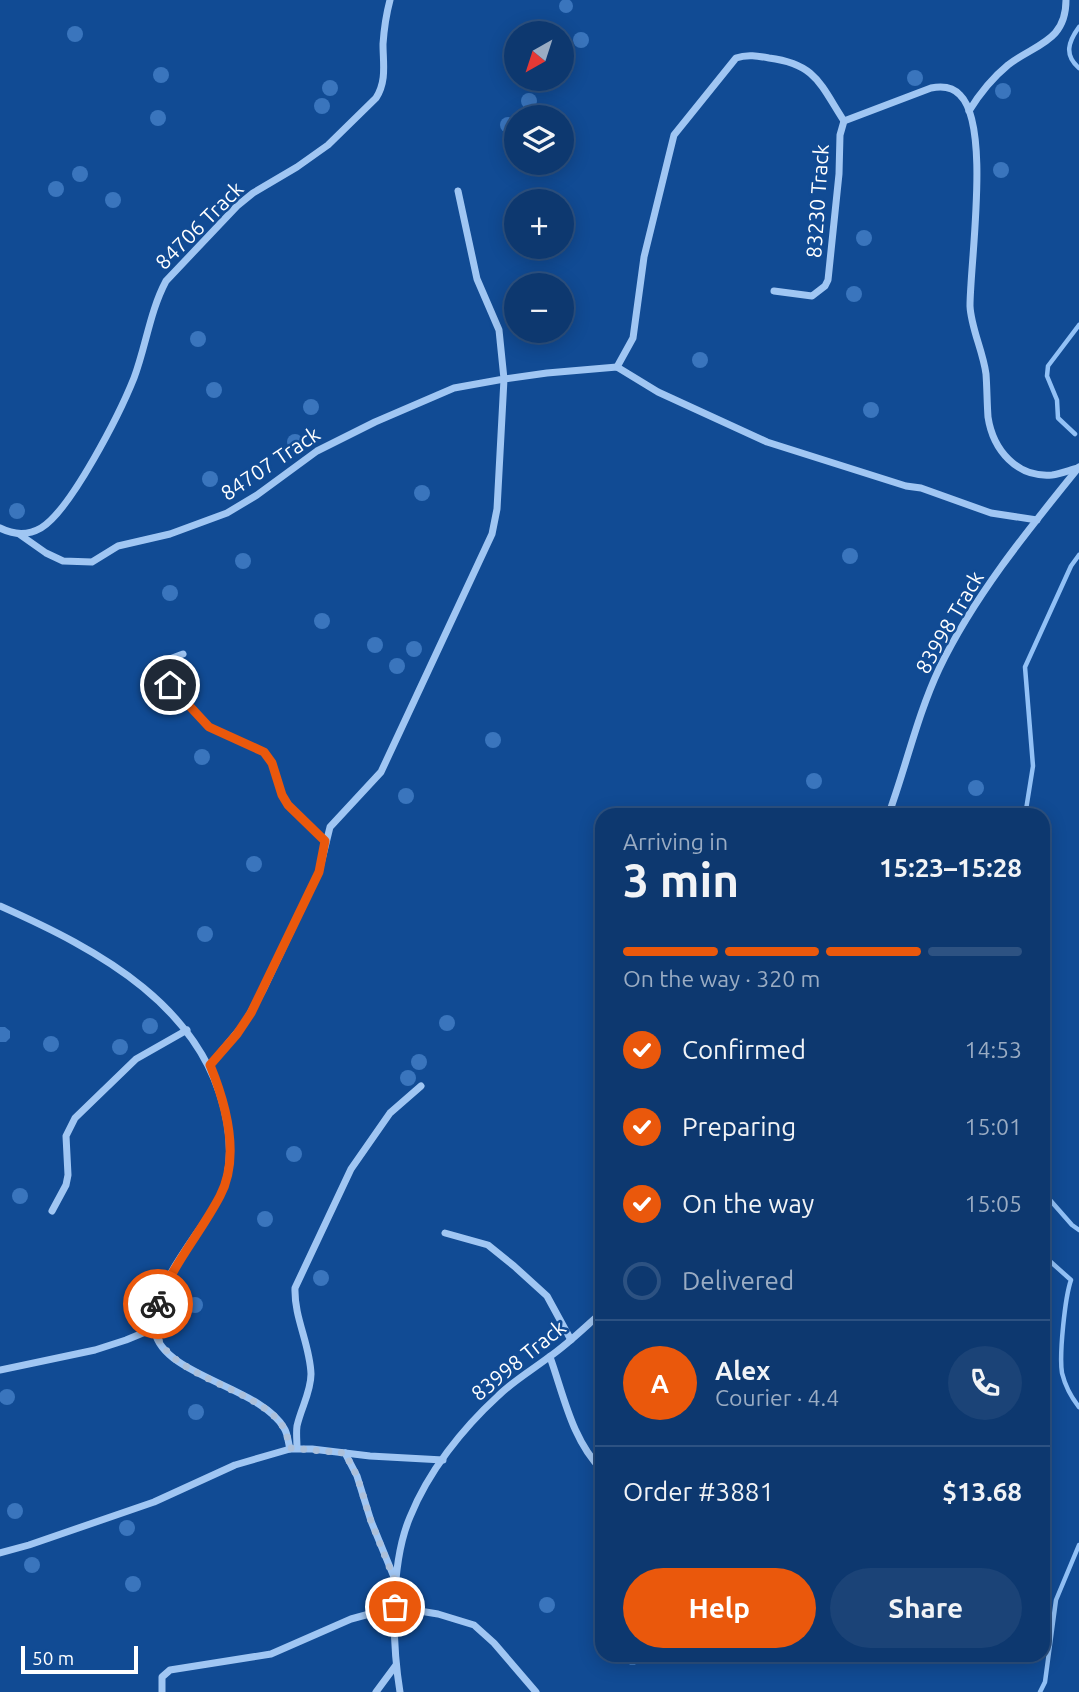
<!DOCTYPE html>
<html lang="en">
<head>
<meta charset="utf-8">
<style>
  :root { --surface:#0d386f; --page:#1b4377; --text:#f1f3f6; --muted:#9aacc3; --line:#2d5282; --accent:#ea580c }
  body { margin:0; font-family:Ubuntu,sans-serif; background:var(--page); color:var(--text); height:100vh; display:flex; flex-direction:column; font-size:26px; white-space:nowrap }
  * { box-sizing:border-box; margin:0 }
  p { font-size:23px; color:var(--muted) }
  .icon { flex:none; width:38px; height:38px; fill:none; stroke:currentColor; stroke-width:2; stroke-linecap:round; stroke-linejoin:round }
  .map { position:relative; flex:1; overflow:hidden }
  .details { position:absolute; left:595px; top:808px; width:455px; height:854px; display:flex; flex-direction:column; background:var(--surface); border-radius:21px; box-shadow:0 4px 18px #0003,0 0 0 2px var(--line) }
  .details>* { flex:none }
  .needle { width:46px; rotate:219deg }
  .buttons { position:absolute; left:504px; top:21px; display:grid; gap:14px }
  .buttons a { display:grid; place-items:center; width:70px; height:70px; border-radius:50%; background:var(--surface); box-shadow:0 4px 18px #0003,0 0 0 2px var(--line); font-size:35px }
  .scale { position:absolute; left:21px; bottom:18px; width:117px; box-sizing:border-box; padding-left:7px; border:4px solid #fff; border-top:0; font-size:19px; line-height:24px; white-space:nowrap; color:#fff; -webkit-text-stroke:5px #114b94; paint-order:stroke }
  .pin { position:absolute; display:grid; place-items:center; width:60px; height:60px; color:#fff; margin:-30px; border:4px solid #fff; border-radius:50%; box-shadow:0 2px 7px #0007 }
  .courier { position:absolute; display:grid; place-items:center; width:70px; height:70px; margin:-35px; border:5px solid #ea580c; border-radius:50%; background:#fff; color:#222; box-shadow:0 2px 9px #0007 }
  .summary em { font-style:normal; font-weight:700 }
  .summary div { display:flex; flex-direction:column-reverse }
  .summary { display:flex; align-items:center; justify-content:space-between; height:119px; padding:0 28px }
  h1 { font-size:46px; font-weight:700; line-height:52px }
  .bar { display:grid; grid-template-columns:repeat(4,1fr); gap:10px 7px; align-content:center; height:84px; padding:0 28px }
  .bar i { height:9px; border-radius:5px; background:var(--line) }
  .bar .active { background:var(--accent) }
  .bar p { grid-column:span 4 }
  .line { display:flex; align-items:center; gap:18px; padding:0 28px; border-top:2px solid var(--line) }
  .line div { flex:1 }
  .round { display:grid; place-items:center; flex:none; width:74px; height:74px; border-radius:37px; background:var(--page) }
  ol { padding:0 28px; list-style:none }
  li { display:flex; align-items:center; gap:21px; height:77px }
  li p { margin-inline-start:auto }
  li .icon { padding:7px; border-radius:50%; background:var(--accent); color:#fff; stroke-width:4 }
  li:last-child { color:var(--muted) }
  li i { width:38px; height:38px; border:4px solid var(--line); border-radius:50% }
  .cta { display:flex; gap:14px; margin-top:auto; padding:14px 28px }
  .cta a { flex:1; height:80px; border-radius:42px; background:var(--accent); color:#fff; font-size:28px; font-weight:700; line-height:80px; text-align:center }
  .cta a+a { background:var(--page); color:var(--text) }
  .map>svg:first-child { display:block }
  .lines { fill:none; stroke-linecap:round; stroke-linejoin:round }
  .stream { stroke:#92c1f6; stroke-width:4.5 }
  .building { fill:#3a75bd }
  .street { stroke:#a0c6f3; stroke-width:7 }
  .done { stroke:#acc0da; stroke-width:7; stroke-dasharray:0 12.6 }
  .route { stroke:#ea580c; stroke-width:9 }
  .labels { text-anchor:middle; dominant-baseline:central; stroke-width:5; stroke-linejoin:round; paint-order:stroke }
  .street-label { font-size:21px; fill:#fff; stroke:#114b94 }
</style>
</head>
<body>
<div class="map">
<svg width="1079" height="1692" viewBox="0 0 1079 1692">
  <rect width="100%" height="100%" fill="#114b94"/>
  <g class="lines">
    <g class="stream">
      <path d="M1079 27C1068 42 1064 55 1079 68"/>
      <polyline points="1075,434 1058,418 1057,400 1047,376 1048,366 1079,325"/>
      <polyline points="1025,816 1033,766 1025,667 1071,566 1079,555"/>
      <polyline points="1043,1192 1072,1225 1079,1230"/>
      <path d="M1043 1255 1071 1280C1065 1297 1059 1355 1062 1373 1065 1385 1071 1397 1079 1407"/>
      <polyline points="1040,1692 1045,1682 1056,1600 1079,1545"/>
    </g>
  </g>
  <g class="building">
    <circle cx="566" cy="6" r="7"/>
    <circle cx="75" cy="34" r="8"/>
    <circle cx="581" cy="40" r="8"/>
    <circle cx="161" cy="75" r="8"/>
    <circle cx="915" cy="78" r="8"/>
    <circle cx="330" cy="88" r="8"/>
    <circle cx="1003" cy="91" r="8"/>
    <circle cx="529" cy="101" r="8"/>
    <circle cx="322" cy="106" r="8"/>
    <circle cx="158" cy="118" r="8"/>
    <circle cx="508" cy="125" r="8"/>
    <circle cx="1001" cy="170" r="8"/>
    <circle cx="80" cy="174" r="8"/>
    <circle cx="56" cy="189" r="8"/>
    <circle cx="113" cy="200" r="8"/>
    <circle cx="864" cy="238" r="8"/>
    <circle cx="854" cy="294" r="8"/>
    <circle cx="198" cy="339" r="8"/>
    <circle cx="700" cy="360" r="8"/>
    <circle cx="214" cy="390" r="8"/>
    <circle cx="311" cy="407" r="8"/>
    <circle cx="871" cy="410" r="8"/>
    <circle cx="295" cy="442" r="8"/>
    <circle cx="210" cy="479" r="8"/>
    <circle cx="422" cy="493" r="8"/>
    <circle cx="17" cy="511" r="8"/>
    <circle cx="850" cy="556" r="8"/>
    <circle cx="243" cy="561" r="8"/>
    <circle cx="170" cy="593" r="8"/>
    <circle cx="322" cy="621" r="8"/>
    <circle cx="375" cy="645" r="8"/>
    <circle cx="414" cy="649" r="8"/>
    <circle cx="397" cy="666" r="8"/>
    <circle cx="493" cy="740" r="8"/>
    <circle cx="202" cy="757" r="8"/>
    <circle cx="814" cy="781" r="8"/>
    <circle cx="976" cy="788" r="8"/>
    <circle cx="406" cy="796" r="8"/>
    <circle cx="254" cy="864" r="8"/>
    <circle cx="205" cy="934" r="8"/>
    <circle cx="447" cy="1023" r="8"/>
    <circle cx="150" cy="1026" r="8"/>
    <polygon points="0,1027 5,1027 10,1031 10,1038 6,1042 0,1042"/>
    <circle cx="51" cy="1044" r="8"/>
    <circle cx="120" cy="1047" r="8"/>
    <circle cx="419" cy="1062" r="8"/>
    <circle cx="408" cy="1078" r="8"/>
    <circle cx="294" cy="1154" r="8"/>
    <circle cx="20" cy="1196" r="8"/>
    <circle cx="265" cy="1219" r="8"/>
    <circle cx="321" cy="1278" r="8"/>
    <circle cx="195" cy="1305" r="8"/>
    <circle cx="7" cy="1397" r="8"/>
    <circle cx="196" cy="1412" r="8"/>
    <circle cx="15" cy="1511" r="8"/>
    <circle cx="127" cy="1528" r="8"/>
    <circle cx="32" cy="1565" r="8"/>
    <circle cx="133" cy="1584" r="8"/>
    <circle cx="547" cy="1605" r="8"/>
    <polygon points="624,1656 640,1656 640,1659 635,1665 630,1665 626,1661"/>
  </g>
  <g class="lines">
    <g class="street">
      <path d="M969 111C980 93 991 79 1008 65 1035 44 1066 42 1066 0"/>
      <path d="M774 291 812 296 825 286 828 280 839 174 840 135 844 121 931 88C941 86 952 86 960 95 991 125 970 262 970 306 971 328 983 351 986 374 987 388 987 402 988 417 993 450 1017 478 1052 475 1061 474 1070 470 1078 468"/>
      <path d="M617 367 633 338 644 257 674 135 736 58C747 54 758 56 769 58 816 64 820 84 844 121"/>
      <path d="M0 528C14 535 27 536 41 528 71 510 120 413 134 378 146 346 150 311 166 281L237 206 253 193 297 167 328 145 376 98C387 81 383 63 383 44 384 29 386 15 390 0"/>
      <polyline points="19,534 46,553 63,561 92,562 118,546 170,534 227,513 257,495 317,451 375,422 454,388 504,379 499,330 477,279 458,191"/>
      <polyline points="183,654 159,663 155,667 156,670 209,727 264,752 272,763 282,795 288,805 325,841"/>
      <path d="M888 816C906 767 917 716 939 669 974 596 1028 530 1079 467"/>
      <path d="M0 906C99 950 207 1007 227 1123 231 1147 231 1174 220 1196 202 1233 147 1288 155 1332 164 1376 261 1387 284 1428 288 1434 288 1442 290 1449"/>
      <polyline points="210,1065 244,1024 263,990 319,872 330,827 381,772 492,534 497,509 504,379 547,373 617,367 658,392 767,442 906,486 921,488 991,513 1037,520"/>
      <polyline points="52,1211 66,1185 68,1175 66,1136 75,1118 136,1059 187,1030"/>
      <polyline points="445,1233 488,1245 514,1266 547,1296 571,1340"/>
      <path d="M550 1357C564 1396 572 1440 602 1470"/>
      <polyline points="0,1370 95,1350 126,1340 155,1328"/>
      <path d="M297 1448C297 1441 296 1433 297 1426 301 1408 311 1392 311 1374 310 1344 294 1318 295 1288L351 1169 390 1113 421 1086"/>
      <polyline points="345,1453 357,1476 371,1521 396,1582"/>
      <polyline points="0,1553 29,1545 154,1502 235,1465 290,1449 312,1449 370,1456 443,1460"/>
      <polyline points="162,1692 162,1677 170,1670 271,1654 351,1619 395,1607 438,1614 474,1625 494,1643 536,1692"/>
      <polyline points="376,1692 396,1665"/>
      <path d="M400 1692C392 1643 390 1564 410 1517 428 1472 462 1429 498 1396 513 1381 532 1370 549 1357 568 1344 585 1327 602 1312"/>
    </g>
  </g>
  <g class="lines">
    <path class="done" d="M158 1304C133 1375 256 1381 284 1428 287 1434 288 1441 290 1448L345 1453 357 1476 371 1521 396 1584 395 1607"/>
    <path class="route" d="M158 1304C174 1262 200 1234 220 1196 241 1156 226 1104 210 1065L237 1034 251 1013 319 872 325 841 288 805 282 795 272 763 264 752 209 727 170 685"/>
  </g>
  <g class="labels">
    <g class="street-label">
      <text transform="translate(817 201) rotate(-86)">83230 Track</text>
      <text transform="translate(199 225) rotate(-45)">84706 Track</text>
      <text transform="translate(270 463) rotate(-34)">84707 Track</text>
      <text transform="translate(949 622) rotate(-60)">83998 Track</text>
      <text transform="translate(518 1360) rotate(-39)">83998 Track</text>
    </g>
  </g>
</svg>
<div class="buttons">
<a><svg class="needle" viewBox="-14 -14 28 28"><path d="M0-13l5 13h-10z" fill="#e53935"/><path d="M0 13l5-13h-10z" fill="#9aacc3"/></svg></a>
<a><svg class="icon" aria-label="layers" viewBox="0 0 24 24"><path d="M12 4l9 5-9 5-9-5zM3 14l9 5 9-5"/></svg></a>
<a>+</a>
<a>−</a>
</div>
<div class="scale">50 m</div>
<div class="pin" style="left:395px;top:1607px;background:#ea580c"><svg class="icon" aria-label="bag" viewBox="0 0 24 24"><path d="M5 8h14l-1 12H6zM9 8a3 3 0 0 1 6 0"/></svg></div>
<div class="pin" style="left:170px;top:685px;background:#1f2937"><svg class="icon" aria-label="home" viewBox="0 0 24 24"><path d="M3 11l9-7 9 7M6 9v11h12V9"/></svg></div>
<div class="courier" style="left:158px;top:1304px"><svg class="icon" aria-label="bike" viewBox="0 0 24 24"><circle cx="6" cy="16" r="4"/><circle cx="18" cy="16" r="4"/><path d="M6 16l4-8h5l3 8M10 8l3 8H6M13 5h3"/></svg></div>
<section class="details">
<div class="summary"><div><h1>3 min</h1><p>Arriving in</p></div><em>15:23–15:28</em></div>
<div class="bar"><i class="active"></i><i class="active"></i><i class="active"></i><i></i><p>On the way · 320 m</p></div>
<ol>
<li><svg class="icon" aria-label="check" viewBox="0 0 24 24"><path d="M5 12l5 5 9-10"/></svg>Confirmed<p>14:53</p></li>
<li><svg class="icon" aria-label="check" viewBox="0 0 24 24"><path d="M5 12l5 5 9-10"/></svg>Preparing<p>15:01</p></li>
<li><svg class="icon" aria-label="check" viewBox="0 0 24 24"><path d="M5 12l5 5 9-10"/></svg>On the way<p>15:05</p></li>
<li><i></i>Delivered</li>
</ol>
<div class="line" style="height:126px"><b class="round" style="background:var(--accent);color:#fff">A</b><div><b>Alex</b><p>Courier · 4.4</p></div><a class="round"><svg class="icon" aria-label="phone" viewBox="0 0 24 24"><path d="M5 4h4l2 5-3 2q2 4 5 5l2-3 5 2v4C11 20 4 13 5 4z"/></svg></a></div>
<div class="line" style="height:91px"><div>Order #3881</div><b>$13.68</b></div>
<div class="cta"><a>Help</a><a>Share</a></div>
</section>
</div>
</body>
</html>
